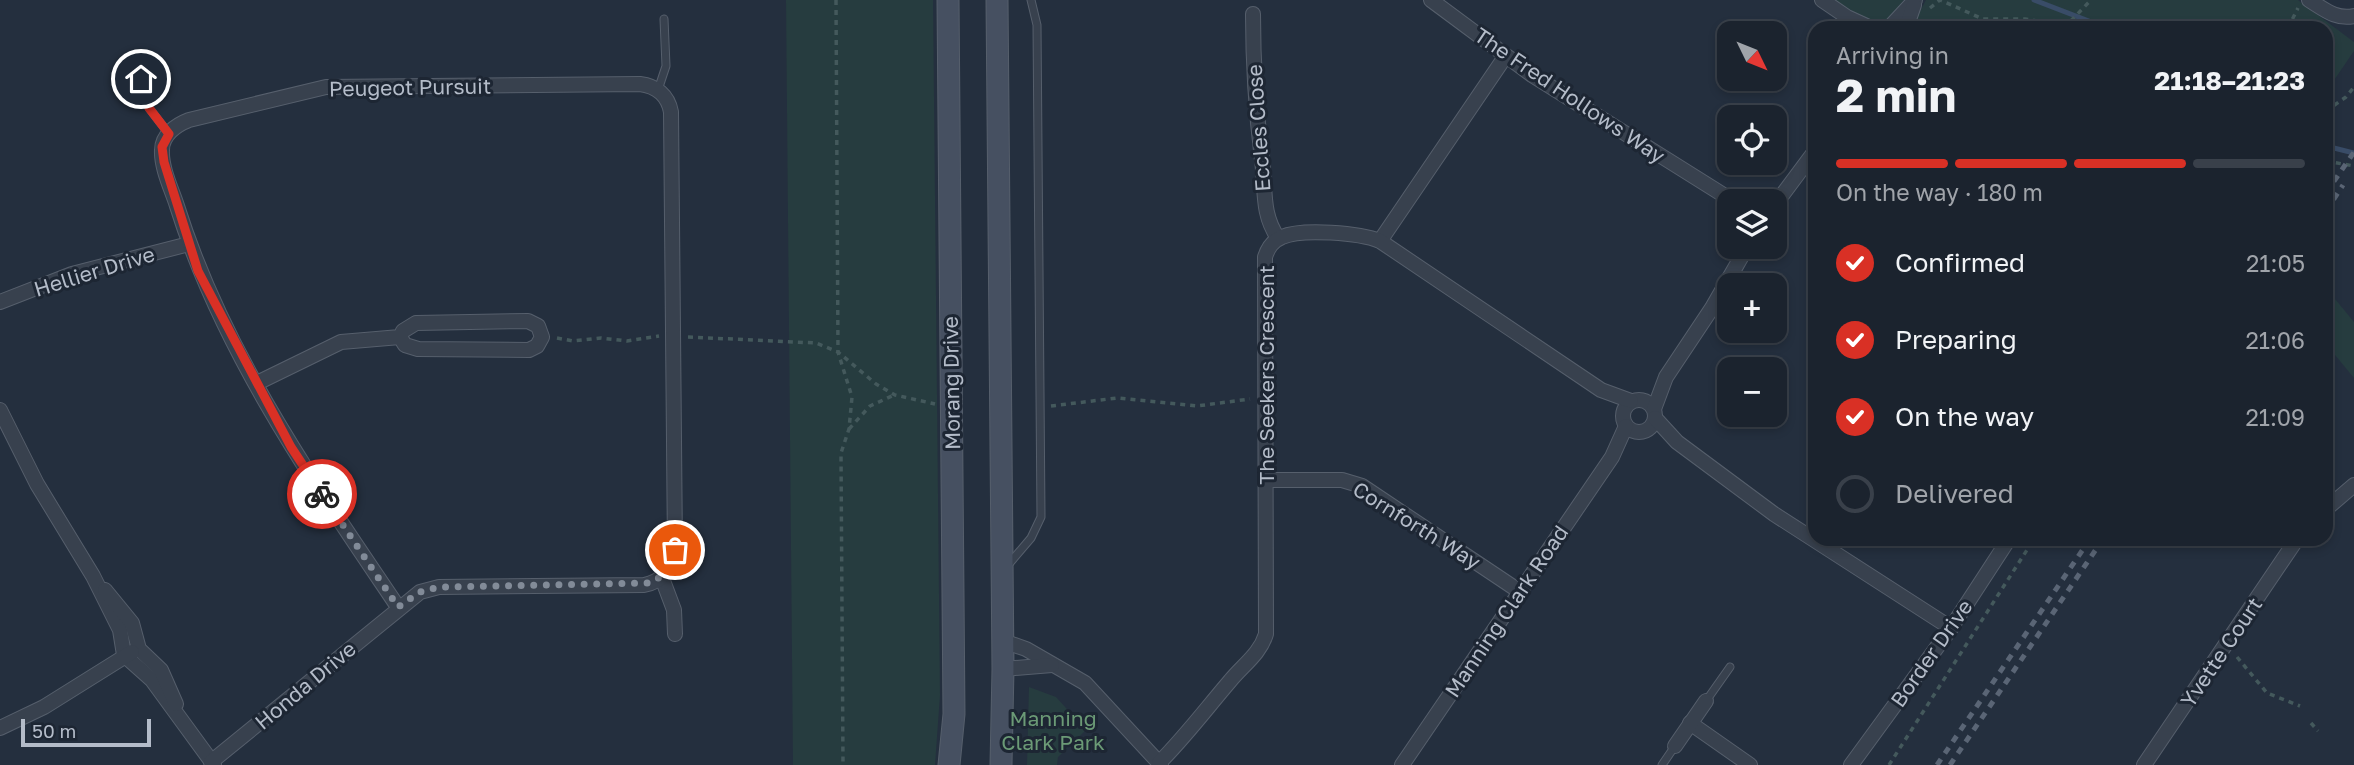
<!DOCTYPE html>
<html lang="en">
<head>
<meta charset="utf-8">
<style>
  :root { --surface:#1b232e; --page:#242b36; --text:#f1f3f6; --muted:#a0a4aa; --line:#39404a; --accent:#d93025 }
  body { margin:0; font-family:"Golos Text",sans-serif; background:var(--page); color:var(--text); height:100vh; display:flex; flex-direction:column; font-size:26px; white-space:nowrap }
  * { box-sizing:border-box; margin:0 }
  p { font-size:23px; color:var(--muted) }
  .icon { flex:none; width:38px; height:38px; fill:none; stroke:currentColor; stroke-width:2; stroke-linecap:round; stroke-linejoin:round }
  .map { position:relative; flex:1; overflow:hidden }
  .side { position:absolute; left:1808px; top:21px; width:525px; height:525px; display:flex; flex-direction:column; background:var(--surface); border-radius:21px; box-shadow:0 4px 10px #0003,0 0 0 2px var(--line) }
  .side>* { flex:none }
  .needle { width:46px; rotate:133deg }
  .buttons { position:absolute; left:1717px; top:21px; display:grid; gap:14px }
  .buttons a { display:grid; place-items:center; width:70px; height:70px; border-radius:14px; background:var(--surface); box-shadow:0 4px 10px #0003,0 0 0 2px var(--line); font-size:35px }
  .scale { position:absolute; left:21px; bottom:18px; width:130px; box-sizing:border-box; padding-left:7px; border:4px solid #b4bcc9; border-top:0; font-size:19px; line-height:24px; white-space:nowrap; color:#b4bcc9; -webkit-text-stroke:5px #1d2633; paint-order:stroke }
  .pin { position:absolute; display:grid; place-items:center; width:60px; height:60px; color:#fff; margin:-30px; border:4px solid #fff; border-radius:50%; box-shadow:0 2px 7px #0007 }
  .courier { position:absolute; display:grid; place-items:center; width:70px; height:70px; margin:-35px; border:5px solid #d93025; border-radius:50%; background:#fff; color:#222; box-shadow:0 2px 9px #0007 }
  .head em { font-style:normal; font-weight:700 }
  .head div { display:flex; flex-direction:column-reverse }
  .head { display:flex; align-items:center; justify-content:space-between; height:119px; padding:0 28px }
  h1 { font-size:46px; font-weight:700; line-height:52px }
  .bar { display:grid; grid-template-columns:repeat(4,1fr); gap:10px 7px; align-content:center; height:84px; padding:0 28px }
  .bar i { height:9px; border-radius:5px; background:var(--line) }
  .bar .selected { background:var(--accent) }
  .bar p { grid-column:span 4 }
  ol { padding:0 28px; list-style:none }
  li { display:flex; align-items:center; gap:21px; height:77px }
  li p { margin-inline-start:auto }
  li .icon { padding:7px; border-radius:50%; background:var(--accent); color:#fff; stroke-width:4 }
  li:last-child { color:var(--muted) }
  li i { width:38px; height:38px; border:4px solid var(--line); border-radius:50% }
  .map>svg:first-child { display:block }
  .green { fill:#263c3f }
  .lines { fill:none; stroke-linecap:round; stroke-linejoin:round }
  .stream { stroke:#394c67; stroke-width:5 }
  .service-casing { stroke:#565f6c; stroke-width:9 }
  .minor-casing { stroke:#565f6c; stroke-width:16 }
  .secondary-casing { stroke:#565f6c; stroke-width:23 }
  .path { stroke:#44595c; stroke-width:3.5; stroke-dasharray:5 5; stroke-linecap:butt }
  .service { stroke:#38414e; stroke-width:7 }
  .minor { stroke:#38414e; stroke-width:14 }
  .secondary { stroke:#465061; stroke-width:21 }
  .rail { stroke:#5a6575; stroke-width:5; stroke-dasharray:7 7; stroke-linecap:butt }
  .done { stroke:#828b98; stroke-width:7; stroke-dasharray:0 12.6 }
  .route { stroke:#d93025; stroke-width:9 }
  .labels { text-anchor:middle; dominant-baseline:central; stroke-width:6; stroke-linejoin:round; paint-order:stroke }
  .street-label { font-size:21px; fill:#b4bcc9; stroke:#1d2633 }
  .park-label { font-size:21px; fill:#6b9a76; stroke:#1d2633 }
</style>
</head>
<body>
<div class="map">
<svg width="2354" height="765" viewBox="0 0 2354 765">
  <rect width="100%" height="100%" fill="#242f3e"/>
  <g class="green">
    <polygon points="786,0 933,0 940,695 935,765 793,765"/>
    <polygon points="1835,0 1904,0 1885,22 1872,24"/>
    <polygon points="1926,0 2298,0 2354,42 2354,51 2326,92 2326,28 1911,28"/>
    <polygon points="2326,288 2354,322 2354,378 2326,344"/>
    <polygon points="1029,687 1056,697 1086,730 1058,757 1057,765 1027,765"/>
  </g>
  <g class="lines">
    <g class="stream">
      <polyline points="2034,0 2107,28"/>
      <polyline points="2326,146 2354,153"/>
    </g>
    <defs>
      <g id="service">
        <polyline points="135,62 149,108 169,134"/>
        <polyline points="658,90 666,66 664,19"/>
        <polyline points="1008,565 1031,538 1041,517 1037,25 1031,0"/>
        <polyline points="1706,701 1730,667"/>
        <polyline points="1662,765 1675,746"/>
      </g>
      <g id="minor">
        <polyline points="1431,0 1532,75 1733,201"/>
        <polyline points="1822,0 1847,17 1871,28"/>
        <path d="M2309 0C2324 9 2336 20 2354 16"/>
        <path d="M1253 14C1253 64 1256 111 1262 160 1266 190 1261 213 1278 238"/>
        <polyline points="1889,28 1915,0"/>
        <polyline points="1906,28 1914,5"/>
        <polyline points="1774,206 1815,151"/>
        <polyline points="1380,241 1505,57"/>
        <polyline points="0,302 72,274 189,244"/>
        <polyline points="257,383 341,342 400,337 403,331 416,323 528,321 538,326 542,337 537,346 529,350 418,349 405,345 400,337"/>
        <circle cx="1639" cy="416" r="16"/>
        <polyline points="1654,409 1666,377 1712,308 1747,247"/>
        <polyline points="0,410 37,484 93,576 120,630 124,655 152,680 214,765"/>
        <polyline points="1655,418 1677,442 1774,514 1951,628"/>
        <polyline points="1267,480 1342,480 1362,486 1519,591"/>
        <polyline points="2326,509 2354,485"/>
        <polyline points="662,578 674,610 675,634"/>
        <polyline points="105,590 132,623 139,649 161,670 176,704"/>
        <polyline points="1003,641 1026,649 1085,683 1161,765"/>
        <polyline points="1003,669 1052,665"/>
        <polyline points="1690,723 1750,765"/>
        <polyline points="0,728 44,707 132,652"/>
        <polyline points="1675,746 1706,701"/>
        <path d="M211 762 420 592 439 587 644 585C663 581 673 569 675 550L671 112C668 95 656 86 640 84L326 87 189 120C176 125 162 135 162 150 161 168 172 190 177 206 223 353 313 481 398 607"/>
        <path d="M1159 763C1185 737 1206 709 1230 681 1243 665 1260 654 1266 634L1265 257C1268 248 1272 241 1282 237 1302 228 1360 233 1380 241L1601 390 1631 401"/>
        <polyline points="1402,765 1612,457 1626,426"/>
        <polyline points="1851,765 1951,628 2009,539"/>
        <polyline points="2144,765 2297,539"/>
      </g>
      <g id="secondary">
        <polyline points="948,0 954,714 949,765"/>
        <polyline points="997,0 1003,669 1001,765"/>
      </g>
    </defs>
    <use href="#service" class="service-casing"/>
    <use href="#minor" class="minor-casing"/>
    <use href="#secondary" class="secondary-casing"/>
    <g class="path">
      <polyline points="836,0 838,352 852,397 849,429 841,453 843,765"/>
      <polyline points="1930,8 1940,0 1983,19 2025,19 2080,28"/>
      <polyline points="2064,28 2091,0"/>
      <polyline points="2288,28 2298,8"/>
      <polyline points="2326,102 2330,108"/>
      <polyline points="2326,111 2346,97 2354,87"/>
      <polyline points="2326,161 2354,166"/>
      <polyline points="688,337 816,343 838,352 876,384 895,395 935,404"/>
      <polyline points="557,338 573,341 601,338 627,341 659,336"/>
      <polyline points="1051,406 1117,398 1197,406 1250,399"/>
      <polyline points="849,429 870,406 894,395"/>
      <polyline points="2237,657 2267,693 2300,706"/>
      <polyline points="2311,723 2318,731"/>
      <polyline points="1889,765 2034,539"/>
    </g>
    <use href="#service" class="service"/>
    <use href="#minor" class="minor"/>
    <use href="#secondary" class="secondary"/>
    <g class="rail">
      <polyline points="2326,193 2354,152"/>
      <polyline points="2326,211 2343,185"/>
      <polyline points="1937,765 2090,539"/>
      <polyline points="1950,765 2103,539"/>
    </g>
  </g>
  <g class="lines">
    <polyline class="done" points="322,494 398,607 420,592 439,587 650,583 667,573 675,550"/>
    <polyline class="route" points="141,79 149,108 169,134 162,147 164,162 198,271 291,447 322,494"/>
  </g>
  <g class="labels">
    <g class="street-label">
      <text transform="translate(410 87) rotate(-1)">Peugeot Pursuit</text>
      <text transform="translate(1570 95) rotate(34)">The Fred Hollows Way</text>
      <text transform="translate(1258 128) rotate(-94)">Eccles Close</text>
      <text transform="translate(94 271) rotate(-17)">Hellier Drive</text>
      <text transform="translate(1266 375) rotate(-90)">The Seekers Crescent</text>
      <text transform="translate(951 383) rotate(-91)">Morang Drive</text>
      <text transform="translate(1417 525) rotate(32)">Cornforth Way</text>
      <text transform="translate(1506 611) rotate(-56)">Manning Clark Road</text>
      <text transform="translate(2221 652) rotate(-56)">Yvette Court</text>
      <text transform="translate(1931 653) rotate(-55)">Border Drive</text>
      <text transform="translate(305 685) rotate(-40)">Honda Drive</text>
    </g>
    <g class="park-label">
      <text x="1053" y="718">Manning<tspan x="1053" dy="24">Clark Park</tspan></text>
    </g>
  </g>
</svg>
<div class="buttons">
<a><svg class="needle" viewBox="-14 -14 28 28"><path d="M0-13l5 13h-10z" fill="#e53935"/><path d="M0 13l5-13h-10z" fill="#a0a4aa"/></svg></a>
<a><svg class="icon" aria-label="locate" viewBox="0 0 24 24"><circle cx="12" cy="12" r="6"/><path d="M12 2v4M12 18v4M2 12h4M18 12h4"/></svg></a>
<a><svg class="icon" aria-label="layers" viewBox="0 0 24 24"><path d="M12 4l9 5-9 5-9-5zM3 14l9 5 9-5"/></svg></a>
<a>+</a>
<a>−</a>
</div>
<div class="scale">50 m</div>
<div class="pin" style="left:675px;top:550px;background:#ea580c"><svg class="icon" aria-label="bag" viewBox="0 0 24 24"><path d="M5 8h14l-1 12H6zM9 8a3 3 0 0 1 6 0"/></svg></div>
<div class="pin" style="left:141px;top:79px;background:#1f2937"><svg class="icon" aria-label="home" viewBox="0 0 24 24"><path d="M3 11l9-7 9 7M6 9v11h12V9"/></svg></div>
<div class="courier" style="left:322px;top:494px"><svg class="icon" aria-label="bike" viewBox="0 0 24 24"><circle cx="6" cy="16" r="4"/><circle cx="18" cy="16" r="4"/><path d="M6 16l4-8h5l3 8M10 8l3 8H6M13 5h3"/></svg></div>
<section class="side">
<div class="head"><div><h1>2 min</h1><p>Arriving in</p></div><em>21:18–21:23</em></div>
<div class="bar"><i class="selected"></i><i class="selected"></i><i class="selected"></i><i></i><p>On the way · 180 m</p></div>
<ol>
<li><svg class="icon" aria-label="check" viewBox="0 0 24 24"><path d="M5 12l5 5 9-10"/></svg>Confirmed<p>21:05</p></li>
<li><svg class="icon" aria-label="check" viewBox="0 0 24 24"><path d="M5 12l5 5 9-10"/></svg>Preparing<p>21:06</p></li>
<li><svg class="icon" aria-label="check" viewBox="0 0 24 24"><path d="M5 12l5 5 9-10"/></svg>On the way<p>21:09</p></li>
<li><i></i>Delivered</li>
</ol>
</section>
</div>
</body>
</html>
